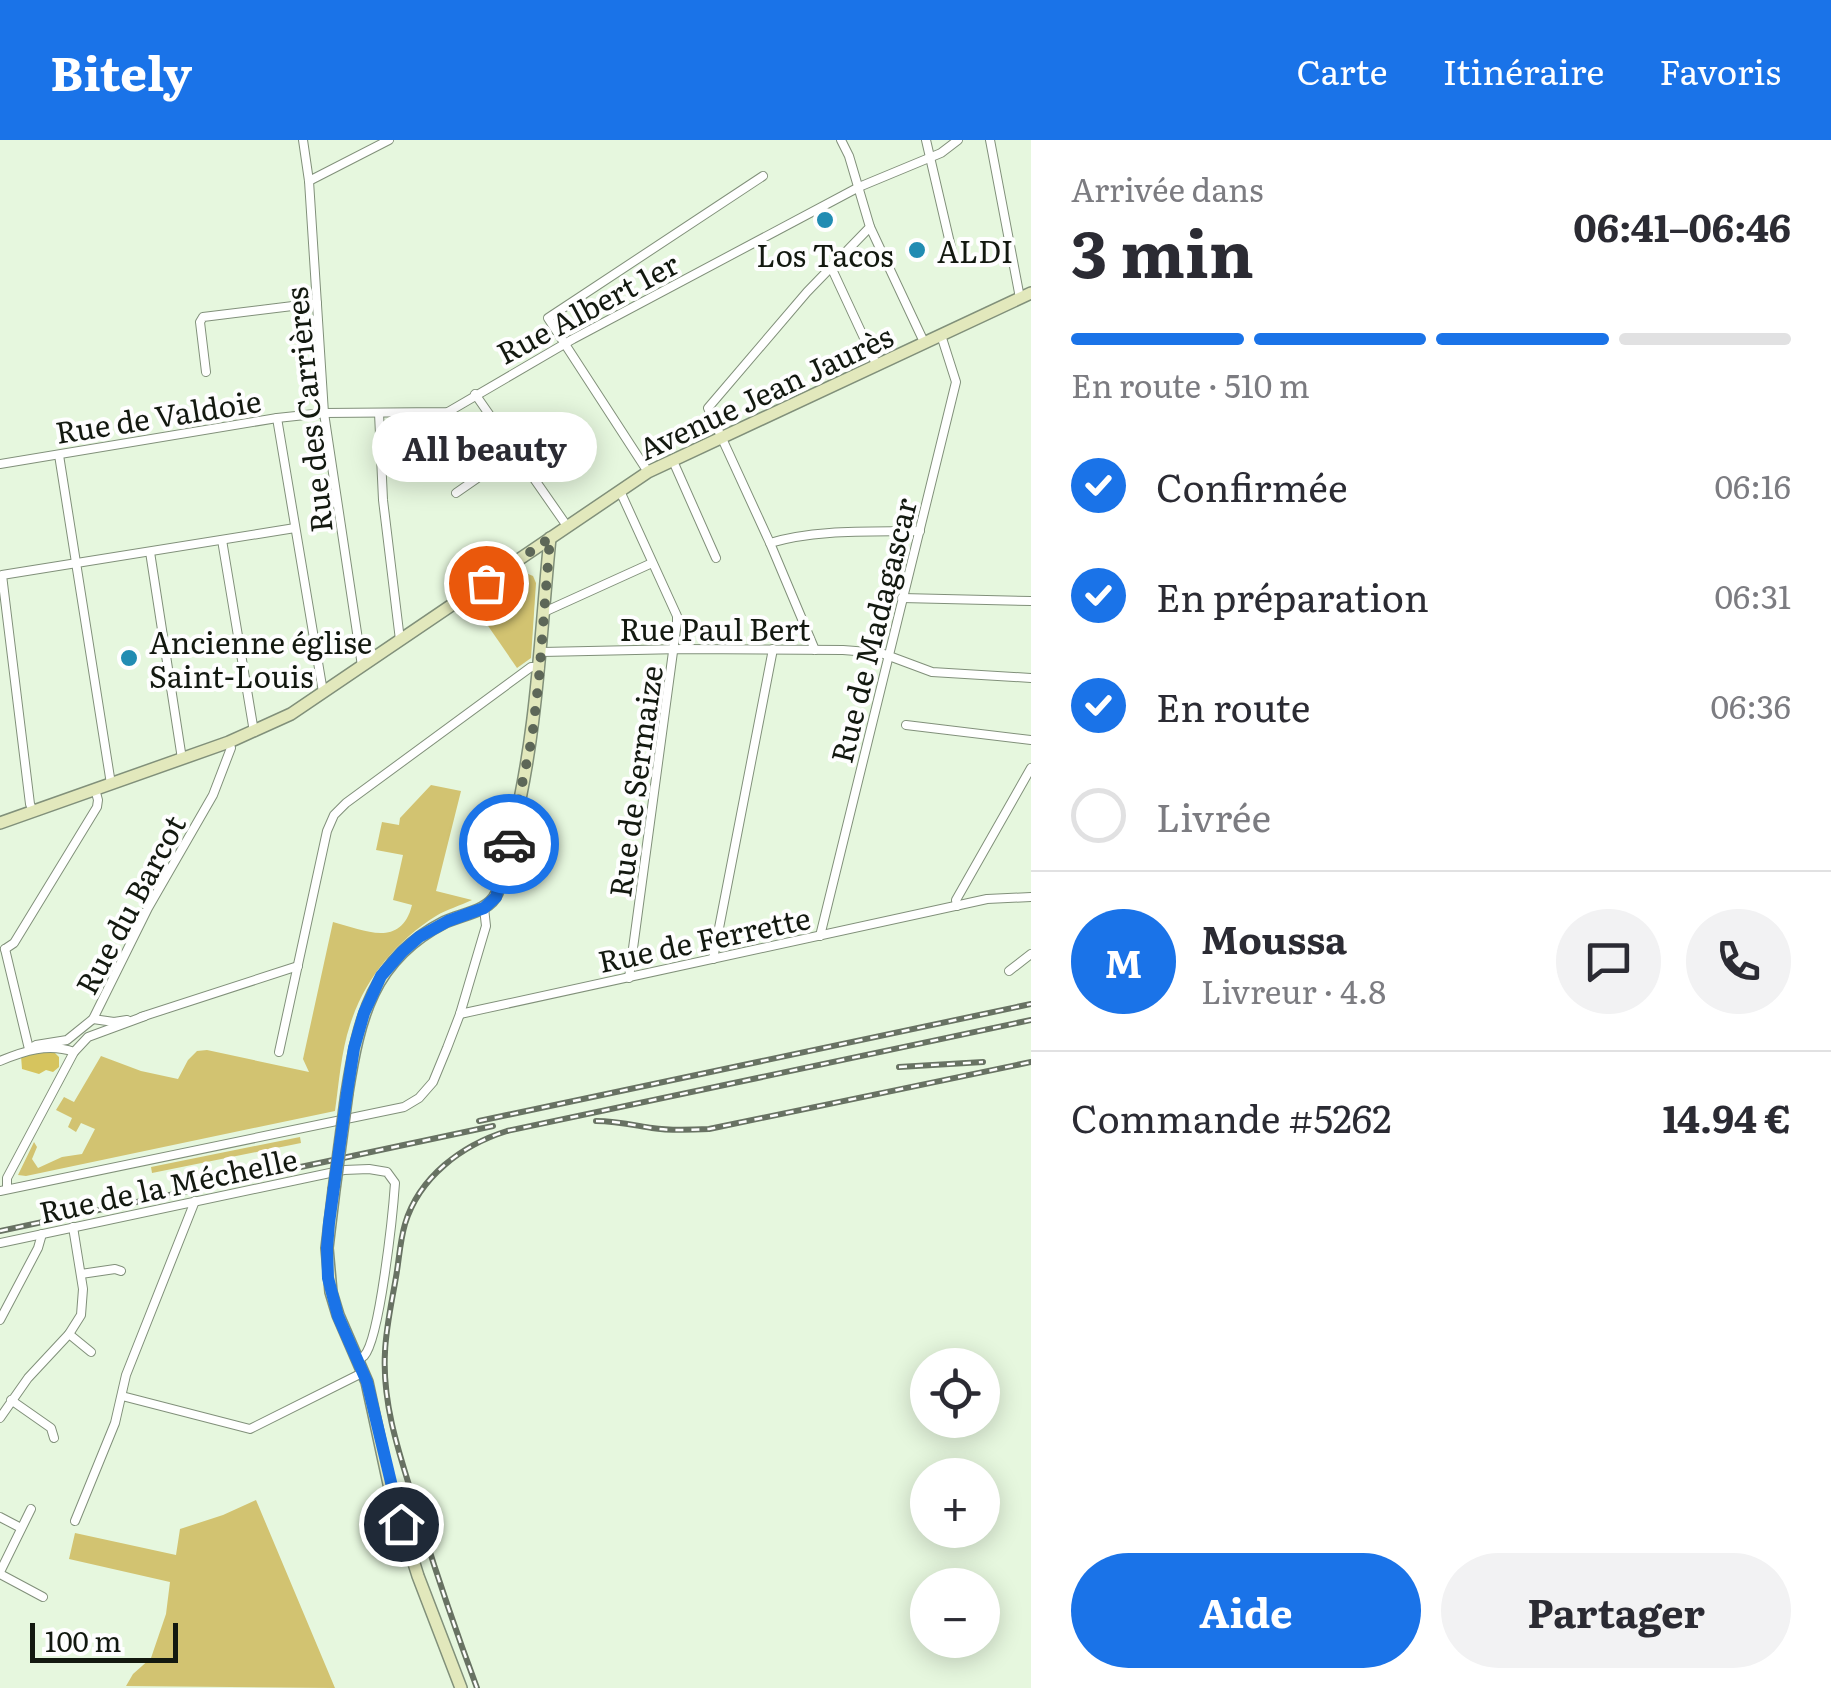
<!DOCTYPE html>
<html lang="fr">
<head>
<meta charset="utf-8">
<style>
  :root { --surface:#fff; --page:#f2f2f3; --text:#2b2b33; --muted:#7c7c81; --line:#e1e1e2; --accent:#1a73e8 }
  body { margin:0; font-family:Literata,serif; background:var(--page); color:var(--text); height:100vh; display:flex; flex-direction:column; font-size:38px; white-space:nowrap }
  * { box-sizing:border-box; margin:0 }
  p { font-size:32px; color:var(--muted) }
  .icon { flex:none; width:55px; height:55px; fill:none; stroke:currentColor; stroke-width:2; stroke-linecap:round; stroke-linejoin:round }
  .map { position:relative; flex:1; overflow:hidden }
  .details { display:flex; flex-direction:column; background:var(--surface); width:800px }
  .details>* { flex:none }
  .buttons { position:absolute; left:910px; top:1208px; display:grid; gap:20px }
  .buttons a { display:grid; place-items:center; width:90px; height:90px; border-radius:50%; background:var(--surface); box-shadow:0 5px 25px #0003; font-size:50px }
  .scale { position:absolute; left:30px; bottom:25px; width:148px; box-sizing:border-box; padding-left:10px; border:5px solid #131910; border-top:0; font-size:28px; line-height:35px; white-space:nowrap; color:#131910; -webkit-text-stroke:8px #fefefe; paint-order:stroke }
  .pin { position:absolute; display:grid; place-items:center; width:85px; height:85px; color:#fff; margin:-42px; border:5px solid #fff; border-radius:50%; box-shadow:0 2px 10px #0007 }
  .courier { position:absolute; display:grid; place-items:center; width:100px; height:100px; margin:-50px; border:8px solid #1a73e8; border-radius:50%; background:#fff; color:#222; box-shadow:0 2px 12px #0007 }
  .bubble { position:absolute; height:70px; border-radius:35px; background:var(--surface); box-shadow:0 5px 25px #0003; font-size:32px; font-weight:700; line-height:70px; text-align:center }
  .head em { font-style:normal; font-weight:700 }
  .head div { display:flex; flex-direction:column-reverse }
  .head { display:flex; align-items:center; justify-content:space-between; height:170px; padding:0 40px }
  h1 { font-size:65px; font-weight:700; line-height:75px }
  .bar { display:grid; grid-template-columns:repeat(4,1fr); gap:15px 10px; align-content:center; height:120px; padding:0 40px }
  .bar i { height:12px; border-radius:8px; background:var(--line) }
  .bar .on { background:var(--accent) }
  .bar p { grid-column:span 4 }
  .line { display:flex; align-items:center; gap:25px; padding:0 40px; border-top:2px solid var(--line) }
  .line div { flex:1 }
  .round { display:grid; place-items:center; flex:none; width:105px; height:105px; border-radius:52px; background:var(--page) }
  ol { padding:0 40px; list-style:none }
  li { display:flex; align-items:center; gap:30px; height:110px }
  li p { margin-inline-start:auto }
  li .icon { padding:10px; border-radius:50%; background:var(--accent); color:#fff; stroke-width:4 }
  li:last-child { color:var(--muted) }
  li i { width:55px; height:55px; border:5px solid var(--line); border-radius:50% }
  .primary-button { display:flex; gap:20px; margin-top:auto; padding:20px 40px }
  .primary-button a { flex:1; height:115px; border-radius:60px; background:var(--accent); color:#fff; font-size:40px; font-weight:700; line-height:115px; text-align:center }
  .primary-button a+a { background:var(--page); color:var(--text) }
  header { display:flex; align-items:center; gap:60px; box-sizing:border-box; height:140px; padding:0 50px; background:var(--accent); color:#fff }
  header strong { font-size:48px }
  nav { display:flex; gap:55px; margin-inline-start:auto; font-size:35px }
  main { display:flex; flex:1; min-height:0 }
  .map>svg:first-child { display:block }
  .green { fill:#d2c371 }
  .forest { fill:#d6c45e }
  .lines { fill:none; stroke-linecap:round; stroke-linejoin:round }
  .street-casing { stroke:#81907a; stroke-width:10 }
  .secondary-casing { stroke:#81907a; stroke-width:14 }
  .street { stroke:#fff; stroke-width:8 }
  .secondary { stroke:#e2e8bc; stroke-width:11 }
  .rail-casing { stroke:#687263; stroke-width:6 }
  .rail { stroke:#fefefe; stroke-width:2.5; stroke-dasharray:8; stroke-linecap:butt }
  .secondary-bridge-casing { stroke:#81907a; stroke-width:14; stroke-linecap:butt }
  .secondary-bridge { stroke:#e2e8bc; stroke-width:11 }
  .done { stroke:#5d6758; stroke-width:10; stroke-dasharray:0 18 }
  .route { stroke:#1a73e8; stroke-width:12 }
  .poi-dot { fill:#218cb2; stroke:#fefefe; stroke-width:4 }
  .labels { text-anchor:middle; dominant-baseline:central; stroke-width:8; stroke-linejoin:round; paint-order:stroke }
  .poi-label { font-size:30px; fill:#131910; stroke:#fefefe; text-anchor:start }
  .street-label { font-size:30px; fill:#131910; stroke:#fefefe }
</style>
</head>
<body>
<header>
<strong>Bitely</strong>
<nav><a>Carte</a><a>Itinéraire</a><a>Favoris</a></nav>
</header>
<main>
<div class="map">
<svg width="1031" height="1548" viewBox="0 0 1031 1548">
  <rect width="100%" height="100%" fill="#e6f7de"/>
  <g class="green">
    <polygon points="521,431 533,436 536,443 531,518 517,528 473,464"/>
    <path d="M431 645 461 651 436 751 472 760C460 766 447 769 436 776 396 801 364 840 350 885 341 912 339 943 335 971L26 1036 18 1035 34 1002 37 1007 32 1019 38 1028 62 1017 82 1014 95 989 81 983 76 992 68 987 72 978 56 970 64 957 74 962 101 916 141 931 178 939 188 920 197 911 207 910 309 932 303 919 333 782C364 790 401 809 412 765L393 760 403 715 376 710 382 682 399 685 400 678Z"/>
    <polygon points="300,997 301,1003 152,1033 151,1027"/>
    <polygon points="256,1360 335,1548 126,1546 133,1534 151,1518 166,1474 170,1442 69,1419 75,1393 176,1415 180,1389 223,1375"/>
  </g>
  <polygon class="forest" points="39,912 54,912 59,917 59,927 53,932 46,930 39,934 22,929 21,916"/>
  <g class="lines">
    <defs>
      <g id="street">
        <polyline points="303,0 309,41 324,273 362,526"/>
        <polyline points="926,0 953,116"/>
        <polyline points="990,0 1020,158"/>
        <polyline points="309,41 389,0"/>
        <polyline points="870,87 924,202"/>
        <polyline points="831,127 877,226"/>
        <polyline points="206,232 200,182 203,177 317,163"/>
        <polyline points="475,254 567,386"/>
        <polyline points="448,272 488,330"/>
        <polyline points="379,273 383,360 400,500"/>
        <polyline points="277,278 323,552"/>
        <polyline points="59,315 111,644"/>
        <polyline points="673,321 716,418"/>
        <polyline points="0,324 277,278 324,273 448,272 573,199 859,47 941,13 958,0"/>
        <polyline points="648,332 548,178 763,36"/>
        <polyline points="620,351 677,476 677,482 629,838"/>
        <polyline points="456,353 515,312"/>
        <polyline points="222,400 254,592"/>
        <path d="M770 403C816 389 872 392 920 391"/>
        <polyline points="150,412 182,619"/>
        <polyline points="902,458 1031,461"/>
        <polyline points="544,472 652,423"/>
        <polyline points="815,510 770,403 708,268 807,152 870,87 849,16 841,0"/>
        <polyline points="542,512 682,509 843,510 881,513 932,532 1031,538"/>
        <polyline points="906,585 1031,600"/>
        <polyline points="33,671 30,664 2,435 295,388"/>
        <polyline points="957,766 956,760 1031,628"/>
        <polyline points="820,796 956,242 941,195"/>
        <polyline points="5,809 14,803 97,667 98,660 95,649"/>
        <polyline points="5,809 29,909"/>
        <polyline points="713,819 773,509"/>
        <polyline points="1009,831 1031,814"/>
        <polyline points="460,874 987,759 1031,757"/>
        <polyline points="141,877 298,826"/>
        <polyline points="93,879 114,882 127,880"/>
        <polyline points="29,909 36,905 67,900 93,879 148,768 213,655 231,608 229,602"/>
        <polyline points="279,912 327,691 334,675 346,663 531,527 540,527"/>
        <path d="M0 921C24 911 48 903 74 912"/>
        <polyline points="7,1049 7,1038 74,912 88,897 145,876"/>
        <polyline points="0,1051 404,967 419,958 433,942 447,908 460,874 486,786 484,768"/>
        <path d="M0 1103 344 1030 369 1029 387 1032 395 1043C393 1072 380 1199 364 1216 362 1218 359 1219 357 1220"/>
        <polyline points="81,1134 115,1129 121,1131"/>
        <polyline points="0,1180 38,1108 42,1094"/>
        <polyline points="69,1194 91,1212"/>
        <polyline points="122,1256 250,1289 362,1233"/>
        <polyline points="11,1260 51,1288 54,1298"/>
        <polyline points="0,1278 28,1238 69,1194 81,1175 83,1149 73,1087"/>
        <polyline points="0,1377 21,1388"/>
        <polyline points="75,1381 115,1283 126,1235 195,1061"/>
        <polyline points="0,1432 31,1369"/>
        <polyline points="0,1434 43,1457"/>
      </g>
      <g id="secondary">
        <polyline points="0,683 229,602 291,574 648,332 1031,153"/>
        <path d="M347 953C359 878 372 819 445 782 462 774 489 772 497 753 504 735 507 713 512 694 537 596 540 498 550 398"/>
        <polyline points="334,1050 327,1108 331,1152 338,1175 367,1242 389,1344 418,1436 461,1548"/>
      </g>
    </defs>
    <use href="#street" class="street-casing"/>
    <use href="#secondary" class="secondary-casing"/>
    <use href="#street" class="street"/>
    <use href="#secondary" class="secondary"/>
    <defs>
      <g id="rail">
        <polyline points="899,927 983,922"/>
        <polyline points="479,981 1031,864"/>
        <path d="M596 981C616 981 633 985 652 988 671 991 690 990 709 989L1031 922"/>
        <polyline points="0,1091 493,986"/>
        <path d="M477 1548C454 1486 433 1424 414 1361 399 1313 382 1263 385 1212 386 1187 392 1161 396 1137 399 1120 400 1101 405 1084 419 1037 462 1005 507 991L1031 880"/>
      </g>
    </defs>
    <use href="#rail" class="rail-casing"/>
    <use href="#rail" class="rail"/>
    <defs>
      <polyline id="secondary-bridge" points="334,1050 347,953"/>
    </defs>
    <use href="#secondary-bridge" class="secondary-bridge-casing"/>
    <use href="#secondary-bridge" class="secondary-bridge"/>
  </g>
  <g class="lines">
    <polyline class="done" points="486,443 550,398 539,538 532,598 509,704"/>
    <polyline class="route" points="401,1384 367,1242 338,1176 328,1138 327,1108 329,1083 347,953 354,908 364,873 381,836 402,812 419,797 448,781 484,768 496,757 509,704"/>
  </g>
  <g class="poi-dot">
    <circle cx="825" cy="80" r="10"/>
    <circle cx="917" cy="110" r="10"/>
    <circle cx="129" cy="518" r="10"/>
  </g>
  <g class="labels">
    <g class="poi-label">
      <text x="937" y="110">ALDI</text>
      <text x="825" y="114" text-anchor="middle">Los Tacos</text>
      <text x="149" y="501">Ancienne église<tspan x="149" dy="34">Saint-Louis</tspan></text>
    </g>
    <g class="street-label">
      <text transform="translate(587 167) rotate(-28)">Rue Albert 1er</text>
      <text transform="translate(765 251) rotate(-25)">Avenue Jean Jaurès</text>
      <text transform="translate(307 270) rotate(-96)">Rue des Carrières</text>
      <text transform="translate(158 275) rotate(-9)">Rue de Valdoie</text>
      <text x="715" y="488">Rue Paul Bert</text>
      <text transform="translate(872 490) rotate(-76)">Rue de Madagascar</text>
      <text transform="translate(634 641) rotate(-82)">Rue de Sermaize</text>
      <text transform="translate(129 764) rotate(-62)">Rue du Barcot</text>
      <text transform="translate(704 798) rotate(-12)">Rue de Ferrette</text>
      <text transform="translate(168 1044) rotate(-12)">Rue de la Méchelle</text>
    </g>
  </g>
</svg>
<div class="buttons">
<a><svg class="icon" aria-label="locate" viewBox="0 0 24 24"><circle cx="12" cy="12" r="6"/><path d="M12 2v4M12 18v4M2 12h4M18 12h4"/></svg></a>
<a>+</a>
<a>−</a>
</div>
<div class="scale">100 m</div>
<div class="pin" style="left:486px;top:443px;background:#ea580c"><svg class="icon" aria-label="bag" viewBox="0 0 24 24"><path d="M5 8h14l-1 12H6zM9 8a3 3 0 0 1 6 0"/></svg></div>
<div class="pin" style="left:401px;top:1384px;background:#1f2937"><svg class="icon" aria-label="home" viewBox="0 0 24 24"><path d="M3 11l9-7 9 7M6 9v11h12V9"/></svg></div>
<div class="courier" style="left:509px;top:704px"><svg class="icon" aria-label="car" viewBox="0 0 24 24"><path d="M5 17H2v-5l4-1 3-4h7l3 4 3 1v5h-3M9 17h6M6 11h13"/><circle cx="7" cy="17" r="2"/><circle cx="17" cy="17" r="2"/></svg></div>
<div class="bubble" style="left:372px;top:272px;width:225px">All beauty</div>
</div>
<section class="details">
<div class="head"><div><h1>3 min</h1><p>Arrivée dans</p></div><em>06:41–06:46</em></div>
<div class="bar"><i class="on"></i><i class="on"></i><i class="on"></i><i></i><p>En route · 510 m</p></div>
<ol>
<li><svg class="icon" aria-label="check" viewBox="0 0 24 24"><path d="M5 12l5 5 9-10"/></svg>Confirmée<p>06:16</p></li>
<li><svg class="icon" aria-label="check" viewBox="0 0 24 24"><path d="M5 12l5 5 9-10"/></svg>En préparation<p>06:31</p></li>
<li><svg class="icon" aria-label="check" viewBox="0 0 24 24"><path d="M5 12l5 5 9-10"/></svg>En route<p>06:36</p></li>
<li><i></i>Livrée</li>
</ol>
<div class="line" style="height:180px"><b class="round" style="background:var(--accent);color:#fff">M</b><div><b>Moussa</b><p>Livreur · 4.8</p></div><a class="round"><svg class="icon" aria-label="chat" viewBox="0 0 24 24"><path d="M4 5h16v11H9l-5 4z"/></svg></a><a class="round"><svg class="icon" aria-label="phone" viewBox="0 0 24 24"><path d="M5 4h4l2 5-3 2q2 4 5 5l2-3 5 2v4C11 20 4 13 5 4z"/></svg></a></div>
<div class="line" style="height:130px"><div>Commande #5262</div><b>14.94 €</b></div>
<div class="primary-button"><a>Aide</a><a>Partager</a></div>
</section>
</main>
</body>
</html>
